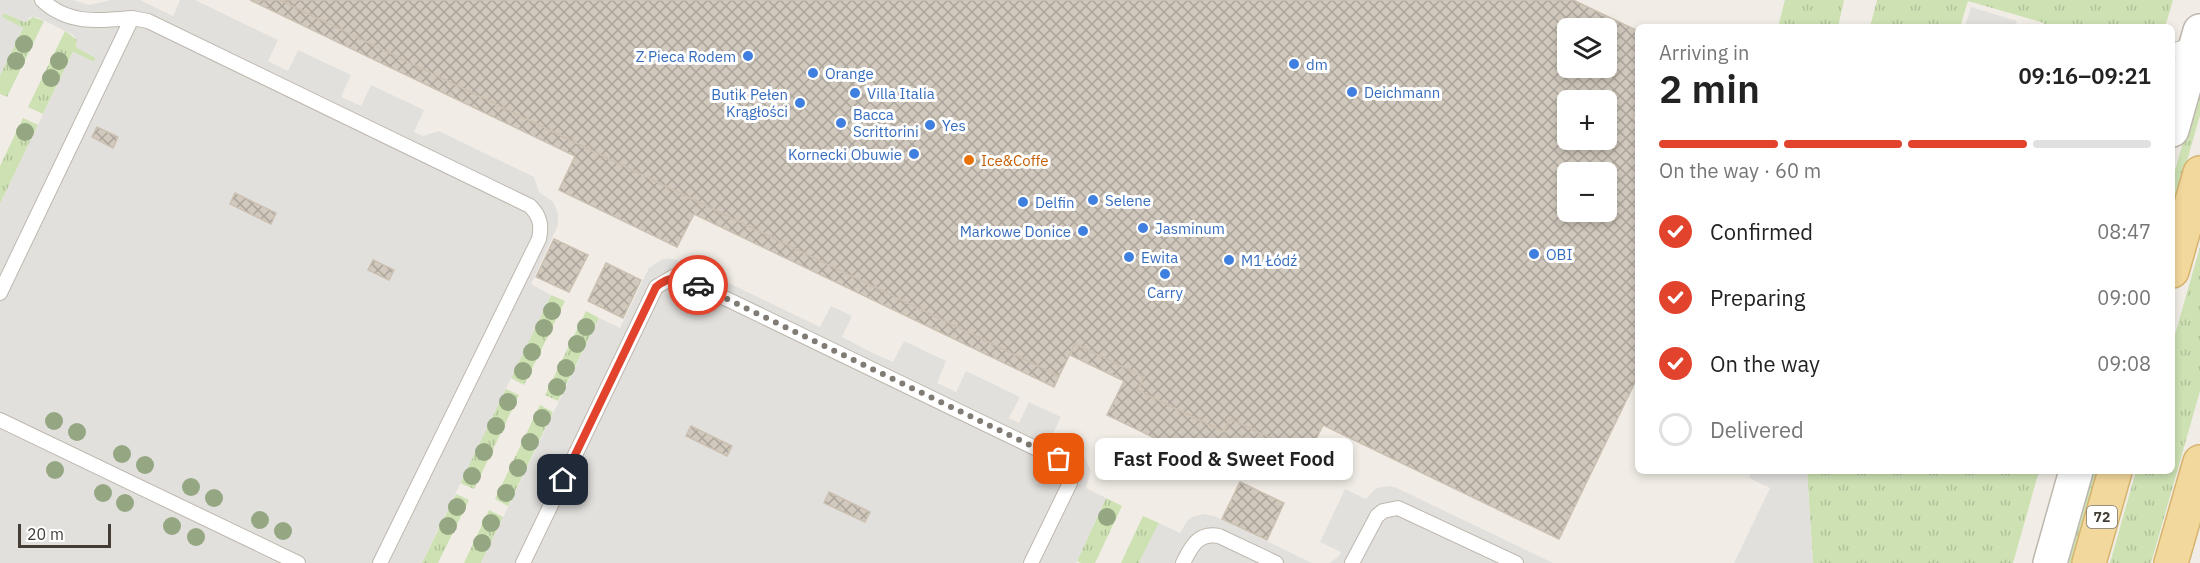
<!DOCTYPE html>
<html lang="en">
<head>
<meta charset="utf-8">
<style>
  :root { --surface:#fff; --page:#f2f2f2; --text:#222; --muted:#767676; --line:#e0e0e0; --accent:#e2432c }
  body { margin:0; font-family:"IBM Plex Sans",sans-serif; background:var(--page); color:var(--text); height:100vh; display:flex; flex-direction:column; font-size:22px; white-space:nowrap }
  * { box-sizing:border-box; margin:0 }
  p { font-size:20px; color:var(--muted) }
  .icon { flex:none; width:33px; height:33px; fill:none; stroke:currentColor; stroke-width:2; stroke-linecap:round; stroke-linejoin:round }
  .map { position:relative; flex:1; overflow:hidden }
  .details { position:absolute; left:1635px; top:24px; width:540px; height:450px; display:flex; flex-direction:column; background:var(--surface); border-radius:9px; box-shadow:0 3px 9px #0003 }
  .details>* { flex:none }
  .controls { position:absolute; left:1557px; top:18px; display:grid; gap:12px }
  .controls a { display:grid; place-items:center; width:60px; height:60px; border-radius:9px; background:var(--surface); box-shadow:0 3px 9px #0003; font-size:30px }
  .scale { position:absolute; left:18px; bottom:15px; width:93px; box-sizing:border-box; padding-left:6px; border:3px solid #433d36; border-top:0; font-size:16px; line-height:21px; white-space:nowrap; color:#433d36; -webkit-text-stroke:4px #fff; paint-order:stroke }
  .pin { position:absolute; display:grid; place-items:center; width:51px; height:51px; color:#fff; margin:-26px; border-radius:12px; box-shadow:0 3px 9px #0006 }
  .courier { position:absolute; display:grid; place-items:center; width:60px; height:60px; margin:-30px; border:4px solid #e2432c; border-radius:50%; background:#fff; color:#222; box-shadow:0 2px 8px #0007 }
  .bubble { position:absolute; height:42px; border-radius:9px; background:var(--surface); box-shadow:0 3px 9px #0003; font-size:20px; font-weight:600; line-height:42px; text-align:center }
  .head em { font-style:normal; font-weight:600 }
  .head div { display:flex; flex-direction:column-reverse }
  .head { display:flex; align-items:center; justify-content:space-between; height:102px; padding:0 24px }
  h1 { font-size:39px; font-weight:600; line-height:45px }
  .bar { display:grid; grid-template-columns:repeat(4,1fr); gap:9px 6px; align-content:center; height:72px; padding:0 24px }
  .bar i { height:8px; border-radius:4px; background:var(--line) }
  .bar .selected { background:var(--accent) }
  .bar p { grid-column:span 4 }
  ol { padding:0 24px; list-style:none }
  li { display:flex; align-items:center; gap:18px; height:66px }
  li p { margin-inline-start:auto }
  li .icon { padding:6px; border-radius:50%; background:var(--accent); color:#fff; stroke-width:4 }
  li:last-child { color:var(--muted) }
  li i { width:33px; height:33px; border:3px solid var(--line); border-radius:50% }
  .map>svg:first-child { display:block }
  .grass { fill:url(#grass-tufts) }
  .parking { fill:#e2e0dd }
  .building { fill:url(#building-cross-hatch); stroke:#cbc0b1; stroke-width:1.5; fill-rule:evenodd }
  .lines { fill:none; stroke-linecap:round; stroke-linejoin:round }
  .service-casing { stroke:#beb7ad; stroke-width:16 }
  .tertiary-casing { stroke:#beb7ad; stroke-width:36 }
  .primary-casing { stroke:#d6b46f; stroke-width:36 }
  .service { stroke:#fff; stroke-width:14 }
  .tertiary { stroke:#fff; stroke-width:33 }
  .primary { stroke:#f3d89d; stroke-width:33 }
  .tree { fill:#95a782 }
  .done { stroke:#807b74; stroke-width:6; stroke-dasharray:0 10.8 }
  .route { stroke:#e2432c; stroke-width:8 }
  .shop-dot { fill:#3f7fe0; stroke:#fff; stroke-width:2 }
  .food-dot { fill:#e8710a; stroke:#fff; stroke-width:2 }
  .labels { text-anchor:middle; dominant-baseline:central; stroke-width:6; stroke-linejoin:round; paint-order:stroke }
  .shield { fill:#fff; stroke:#7b7772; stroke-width:1.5 }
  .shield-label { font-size:14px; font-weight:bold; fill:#433d36 }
  .shop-label { font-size:15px; fill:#366cbe; stroke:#fff; text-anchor:start }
  .food-label { font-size:15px; fill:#c56008; stroke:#fff; text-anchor:start }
</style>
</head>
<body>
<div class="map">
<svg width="2200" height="563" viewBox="0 0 2200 563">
  <defs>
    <pattern id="grass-tufts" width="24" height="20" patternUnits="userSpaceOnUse" patternTransform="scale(1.5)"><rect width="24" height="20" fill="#cde1b3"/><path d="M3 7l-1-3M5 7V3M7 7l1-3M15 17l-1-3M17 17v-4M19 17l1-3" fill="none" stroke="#b1c29b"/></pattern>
    <pattern id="building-cross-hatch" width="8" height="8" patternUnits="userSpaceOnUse" patternTransform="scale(1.5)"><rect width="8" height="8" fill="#d1c9bd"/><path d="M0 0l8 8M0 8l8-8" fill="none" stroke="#aba49a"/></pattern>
  </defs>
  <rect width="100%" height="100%" fill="#f1ede6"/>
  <g class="grass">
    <polygon points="1785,0 1844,0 1838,27 1778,27"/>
    <polygon points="1877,0 2173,0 2165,27 2044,27 2044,23 1968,1 1960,27 1870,27"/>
    <polygon points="4,13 25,22 33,17 44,21 7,97 0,94 0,75 23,28 1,17"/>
    <polygon points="65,31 77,40 76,47 96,58 94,62 73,52 43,114 28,107"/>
    <polygon points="2200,83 2200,115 2172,214 2172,181"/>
    <polygon points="23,118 38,125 0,204 0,166"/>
    <polygon points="2200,247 2200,391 2151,563 2110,563 2136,471 2172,471 2172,345"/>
    <polygon points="551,295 565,301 524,385 511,378"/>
    <polygon points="586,311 599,318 558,401 545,395"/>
    <polygon points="506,389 519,395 474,489 460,483"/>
    <polygon points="540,405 553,412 508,506 495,499"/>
    <polygon points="1807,471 2039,471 2013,563 1813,563"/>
    <polygon points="2090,471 2099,471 2073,563 2064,563"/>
    <polygon points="456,494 469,500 438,563 422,563"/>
    <polygon points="1106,498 1122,506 1095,563 1081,563 1077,561"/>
    <polygon points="489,510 503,517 481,563 464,563"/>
    <polygon points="1143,516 1159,523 1139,563 1121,563"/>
  </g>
  <g class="parking">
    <polygon points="0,0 73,0 89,5 111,0 140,0 173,16 180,0 195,0 278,40 268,61 288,71 298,50 351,75 341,97 361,106 371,85 424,110 414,132 423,136 439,131 534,177 539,192 553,202 558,213 558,225 531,284 551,295 422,563 0,563 0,204 73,52 94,62 96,58 76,47 77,40 73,35 37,17 30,17 25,22 4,13 2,17 23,28 0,75"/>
    <polygon points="1971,7 2017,21 2015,27 1965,27"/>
    <polygon points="668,258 685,262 820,327 831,306 852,316 842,337 873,353 893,362 904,341 946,361 937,383 946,387 956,392 966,371 1020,397 1009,418 1019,423 1029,402 1061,417 1051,438 1084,456 1091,471 1086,488 1106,498 1076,563 481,563 599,318 620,328 649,268 661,260"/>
    <polygon points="1752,471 1807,471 1813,563 1734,563 1770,488 1749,478"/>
    <polygon points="1390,486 1397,488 1553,563 1329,563 1338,557 1341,552 1320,542 1345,489 1366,499 1376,488"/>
    <polygon points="1203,514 1214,516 1312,563 1139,563 1159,523 1180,533 1187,521 1192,517"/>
  </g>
  <g class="building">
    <polygon points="250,0 280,0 1059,376 1054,387 694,214 677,247 559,190 575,156"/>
    <path d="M280 0H1573L1638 31V108L1633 119 1638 121V376L1559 539 1323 425 1308 456 1230 419 1224 432 1137 390 1144 377 1075 344 1059 376ZM1568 28H1606V68H1568ZM1568 100H1606V140H1568ZM1568 172H1606V212H1568Z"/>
    <polygon points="97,127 118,137 113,148 92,137"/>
    <polygon points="235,193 276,213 271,224 230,204"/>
    <polygon points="554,239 588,255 569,292 536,277"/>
    <polygon points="373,260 394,270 389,280 368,270"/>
    <polygon points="606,263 641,280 623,318 588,301"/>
    <polygon points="1075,344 1144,377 1137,390 1224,432 1230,419 1308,456 1303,467 1240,437 1223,471 1107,415 1124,381 1070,355"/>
    <polygon points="691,426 732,446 727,456 686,436"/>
    <polygon points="1240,482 1284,503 1267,540 1222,519"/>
    <polygon points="829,492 870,512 865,522 824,503"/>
  </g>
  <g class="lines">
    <defs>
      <g id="service">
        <path d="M42 0C68 25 100 21 132 18"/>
        <polyline points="2172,51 2194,44"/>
        <path d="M0 293 132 18 148 21 530 206C540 216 542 225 539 239L380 563"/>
        <polyline points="0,420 298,563"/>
        <polyline points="523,563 656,287 673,277 684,279 733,302 1064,462 1070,471 1070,483 1031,563"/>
        <path d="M1183 563C1191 547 1198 532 1219 536L1276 563"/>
        <polyline points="1352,563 1377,516 1383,511 1398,508 1516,563"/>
      </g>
      <g id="tertiary">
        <polyline points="2172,130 2200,31"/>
        <polyline points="2050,563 2076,471"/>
      </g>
      <g id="primary">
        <polyline points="2172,271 2200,173"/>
        <polyline points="2089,563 2115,471"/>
        <polyline points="2171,563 2200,462"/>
      </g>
    </defs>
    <use href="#service" class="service-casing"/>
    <use href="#tertiary" class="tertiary-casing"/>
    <use href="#primary" class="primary-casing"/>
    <use href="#service" class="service"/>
    <use href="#tertiary" class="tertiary"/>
    <use href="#primary" class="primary"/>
  </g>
  <g class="tree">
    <circle cx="24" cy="44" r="9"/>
    <circle cx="16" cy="61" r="9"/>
    <circle cx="59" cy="61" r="9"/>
    <circle cx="51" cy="78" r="9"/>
    <circle cx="25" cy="132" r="9"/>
    <circle cx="552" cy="311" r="9"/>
    <circle cx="586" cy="327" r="9"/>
    <circle cx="544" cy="328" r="9"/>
    <circle cx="577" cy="344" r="9"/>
    <circle cx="532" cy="352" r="9"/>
    <circle cx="566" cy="368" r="9"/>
    <circle cx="523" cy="371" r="9"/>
    <circle cx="557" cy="387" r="9"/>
    <circle cx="508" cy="402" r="9"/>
    <circle cx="542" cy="418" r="9"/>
    <circle cx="54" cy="421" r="9"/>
    <circle cx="496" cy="426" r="9"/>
    <circle cx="77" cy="432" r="9"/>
    <circle cx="530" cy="442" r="9"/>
    <circle cx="484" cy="452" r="9"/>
    <circle cx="122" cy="454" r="9"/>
    <circle cx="145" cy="465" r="9"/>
    <circle cx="518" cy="468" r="9"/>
    <circle cx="55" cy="470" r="9"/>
    <circle cx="472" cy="476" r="9"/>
    <circle cx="191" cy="487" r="9"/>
    <circle cx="103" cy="493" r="9"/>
    <circle cx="506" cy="493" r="9"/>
    <circle cx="214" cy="498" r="9"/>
    <circle cx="125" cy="503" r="9"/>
    <circle cx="457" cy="507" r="9"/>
    <circle cx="1107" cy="517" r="9"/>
    <circle cx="260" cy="520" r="9"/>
    <circle cx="491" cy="523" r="9"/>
    <circle cx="172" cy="526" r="9"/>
    <circle cx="448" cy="526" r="9"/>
    <circle cx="283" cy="531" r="9"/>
    <circle cx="196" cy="537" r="9"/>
    <circle cx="482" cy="543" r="9"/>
  </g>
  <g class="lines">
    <polyline class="done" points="698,285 1059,459"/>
    <path class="route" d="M563 480 656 287C671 274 681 278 698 285"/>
  </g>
  <g class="shop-dot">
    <circle cx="748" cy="56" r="6"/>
    <circle cx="1294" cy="64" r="6"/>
    <circle cx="813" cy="73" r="6"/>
    <circle cx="1352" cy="92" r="6"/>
    <circle cx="855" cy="93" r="6"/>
    <circle cx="800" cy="103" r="6"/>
    <circle cx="841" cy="123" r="6"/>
    <circle cx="930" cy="125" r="6"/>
    <circle cx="914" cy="154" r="6"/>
    <circle cx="1093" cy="200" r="6"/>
    <circle cx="1023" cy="202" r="6"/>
    <circle cx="1143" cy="228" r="6"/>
    <circle cx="1083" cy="231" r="6"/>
    <circle cx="1534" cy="254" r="6"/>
    <circle cx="1129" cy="257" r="6"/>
    <circle cx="1229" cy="260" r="6"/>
    <circle cx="1165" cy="274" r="6"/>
  </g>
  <circle class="food-dot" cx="969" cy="160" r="6"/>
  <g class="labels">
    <rect class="shield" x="2087" y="506" width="30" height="22" rx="4.5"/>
    <g class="shield-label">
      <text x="2102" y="517">72</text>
    </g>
    <g class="shop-label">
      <text x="736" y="56" text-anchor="end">Z Pieca Rodem</text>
      <text x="1306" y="64">dm</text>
      <text x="825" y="73">Orange</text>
      <text x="1364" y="92">Deichmann</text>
      <text x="867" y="93">Villa Italia</text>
      <text x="788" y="94" text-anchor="end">Butik Pełen<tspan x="788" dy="17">Krągłości</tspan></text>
      <text x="853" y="114">Bacca<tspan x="853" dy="17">Scrittorini</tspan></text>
      <text x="942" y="125">Yes</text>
      <text x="902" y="154" text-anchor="end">Kornecki Obuwie</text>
      <text x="1105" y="200">Selene</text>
      <text x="1035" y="202">Delfin</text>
      <text x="1155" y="228">Jasminum</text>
      <text x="1071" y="231" text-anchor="end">Markowe Donice</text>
      <text x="1546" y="254">OBI</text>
      <text x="1141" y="257">Ewita</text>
      <text x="1241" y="260">M1 Łódź</text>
      <text x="1165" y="292" text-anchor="middle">Carry</text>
    </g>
    <g class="food-label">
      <text x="981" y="160">Ice&amp;Coffe</text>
    </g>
  </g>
</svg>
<div class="controls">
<a><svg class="icon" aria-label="layers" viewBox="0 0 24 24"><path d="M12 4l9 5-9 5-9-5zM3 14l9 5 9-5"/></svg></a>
<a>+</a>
<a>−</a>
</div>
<div class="scale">20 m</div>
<div class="pin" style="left:1059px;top:459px;background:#ea580c"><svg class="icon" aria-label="bag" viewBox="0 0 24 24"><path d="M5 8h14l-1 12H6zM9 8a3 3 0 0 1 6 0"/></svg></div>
<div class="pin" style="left:563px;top:480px;background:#1f2937"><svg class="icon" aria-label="home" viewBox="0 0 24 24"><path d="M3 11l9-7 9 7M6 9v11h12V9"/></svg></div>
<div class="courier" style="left:698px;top:285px"><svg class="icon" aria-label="car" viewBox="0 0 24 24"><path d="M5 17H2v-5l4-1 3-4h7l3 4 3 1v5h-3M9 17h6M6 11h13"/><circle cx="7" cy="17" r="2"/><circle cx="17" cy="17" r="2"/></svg></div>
<div class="bubble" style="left:1095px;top:438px;width:258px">Fast Food &amp; Sweet Food</div>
<section class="details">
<div class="head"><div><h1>2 min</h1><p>Arriving in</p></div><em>09:16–09:21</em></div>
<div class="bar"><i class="selected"></i><i class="selected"></i><i class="selected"></i><i></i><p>On the way · 60 m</p></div>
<ol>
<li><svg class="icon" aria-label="check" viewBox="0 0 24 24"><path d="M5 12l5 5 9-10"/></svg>Confirmed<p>08:47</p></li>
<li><svg class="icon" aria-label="check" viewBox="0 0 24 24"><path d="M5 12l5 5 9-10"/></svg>Preparing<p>09:00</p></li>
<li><svg class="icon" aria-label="check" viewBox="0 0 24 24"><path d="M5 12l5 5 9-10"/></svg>On the way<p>09:08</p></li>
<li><i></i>Delivered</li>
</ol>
</section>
</div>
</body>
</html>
